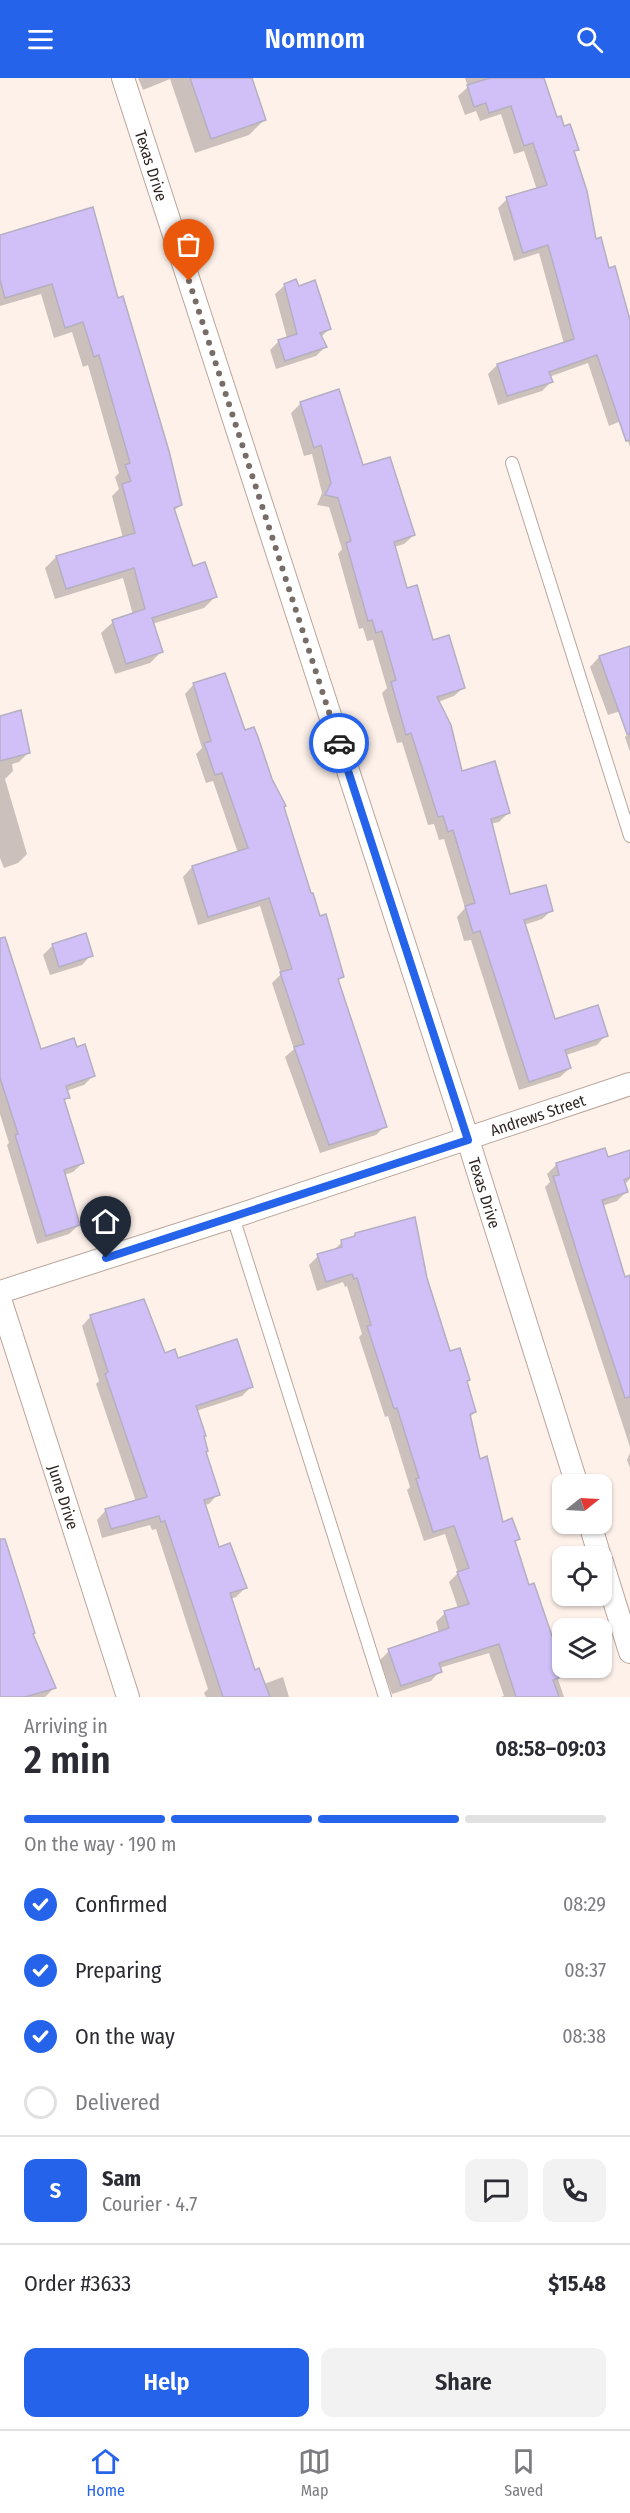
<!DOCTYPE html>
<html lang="en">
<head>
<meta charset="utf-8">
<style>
  :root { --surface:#fff; --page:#f2f2f3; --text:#2b2b33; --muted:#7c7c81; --line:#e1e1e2; --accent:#2563eb }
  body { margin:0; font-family:"Fira Sans Condensed",sans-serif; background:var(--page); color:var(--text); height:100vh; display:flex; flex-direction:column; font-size:22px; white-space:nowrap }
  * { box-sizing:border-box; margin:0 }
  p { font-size:20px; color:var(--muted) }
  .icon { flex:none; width:33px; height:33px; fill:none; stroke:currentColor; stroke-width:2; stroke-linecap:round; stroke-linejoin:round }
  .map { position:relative; height:1619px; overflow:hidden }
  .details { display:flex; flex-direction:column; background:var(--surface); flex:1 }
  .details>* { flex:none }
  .needle { width:39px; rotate:72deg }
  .controls { position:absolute; left:552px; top:1396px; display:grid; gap:12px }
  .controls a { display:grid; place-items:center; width:60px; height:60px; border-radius:12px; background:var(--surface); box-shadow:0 2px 4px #0004; font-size:30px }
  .pin { position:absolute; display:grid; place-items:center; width:51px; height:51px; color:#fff; margin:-62px -26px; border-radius:50% 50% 50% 0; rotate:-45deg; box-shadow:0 0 6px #0007 }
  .pin .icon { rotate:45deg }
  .courier { position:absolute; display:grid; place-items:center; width:60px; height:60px; margin:-30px; border:4px solid #2563eb; border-radius:50%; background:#fff; color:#222; box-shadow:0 2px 8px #0007 }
  .head em { font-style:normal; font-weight:600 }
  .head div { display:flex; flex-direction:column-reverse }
  .head { display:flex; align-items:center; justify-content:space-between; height:102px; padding:0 24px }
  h1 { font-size:39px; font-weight:600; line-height:45px }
  .bar { display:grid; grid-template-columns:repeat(4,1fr); gap:9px 6px; align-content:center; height:72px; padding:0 24px }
  .bar i { height:8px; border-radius:4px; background:var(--line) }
  .bar .on { background:var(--accent) }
  .bar p { grid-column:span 4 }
  .line { display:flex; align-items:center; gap:15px; padding:0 24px; border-top:2px solid var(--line) }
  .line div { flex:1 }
  .round { display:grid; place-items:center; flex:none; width:63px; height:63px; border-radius:12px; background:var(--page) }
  ol { padding:0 24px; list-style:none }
  li { display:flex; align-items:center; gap:18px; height:66px }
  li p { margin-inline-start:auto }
  li .icon { padding:6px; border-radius:50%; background:var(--accent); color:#fff; stroke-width:4 }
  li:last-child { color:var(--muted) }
  li i { width:33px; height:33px; border:3px solid var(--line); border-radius:50% }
  .cta { display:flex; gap:12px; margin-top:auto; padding:12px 24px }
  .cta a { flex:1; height:69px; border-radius:12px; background:var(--accent); color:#fff; font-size:24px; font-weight:600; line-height:69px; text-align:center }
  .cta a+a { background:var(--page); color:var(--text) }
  header { display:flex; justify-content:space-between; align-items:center; height:78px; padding:0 24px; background:var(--accent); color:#fff; font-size:27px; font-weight:600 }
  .menu { display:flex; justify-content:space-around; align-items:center; height:84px; border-top:2px solid var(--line); background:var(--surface); font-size:16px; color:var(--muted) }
  .menu a { display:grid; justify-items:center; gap:3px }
  .menu .on { color:var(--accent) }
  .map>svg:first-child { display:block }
  .shadow { fill:#0003 }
  .building { fill:#d1bff7; stroke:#b5afc2; stroke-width:1.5 }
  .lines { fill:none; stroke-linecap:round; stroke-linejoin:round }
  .lane-casing { stroke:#baa69b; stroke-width:14 }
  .street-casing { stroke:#baa69b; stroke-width:24 }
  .lane { stroke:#fff; stroke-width:12 }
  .street { stroke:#fff; stroke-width:22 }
  .done { stroke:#776d68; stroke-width:6; stroke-dasharray:0 10.8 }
  .route { stroke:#2563eb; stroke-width:8 }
  .labels { text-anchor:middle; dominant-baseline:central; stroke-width:4.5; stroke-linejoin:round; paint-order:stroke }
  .street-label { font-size:16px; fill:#2e2622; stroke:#fff }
</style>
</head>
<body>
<header><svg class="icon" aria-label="menu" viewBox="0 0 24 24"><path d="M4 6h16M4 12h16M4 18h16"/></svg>Nomnom<svg class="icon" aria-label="search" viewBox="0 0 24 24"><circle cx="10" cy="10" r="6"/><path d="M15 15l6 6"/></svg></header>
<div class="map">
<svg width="630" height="1619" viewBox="0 0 630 1619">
  <rect width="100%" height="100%" fill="#fef1ea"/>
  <g class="shadow">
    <polygon points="138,0 252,0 264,42 249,57 195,75 170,1 143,12"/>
    <polygon points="465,0 543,0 556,41 577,71 573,75 595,163 627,238 630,237 630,369 621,343 609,348 588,285 549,299 551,304 542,313 498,327 488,296 497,287 564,266 539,175 514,183 498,130 507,121 537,112 524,73 514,76 501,36 480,43 476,33 465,37 458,18 468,9"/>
    <polygon points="0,159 117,222 180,427 174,433 192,490 215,519 204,530 152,546 161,574 150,585 115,596 101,555 113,544 133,537 123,500 55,521 45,490 56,479 123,460 112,418 119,411 115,399 119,395 88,287 83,289 72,254 54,260 41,216 0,228"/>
    <polygon points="285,207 330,250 320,260 325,269 316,278 276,291 270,272 279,263 287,260 275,216"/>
    <polygon points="301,325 362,388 414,457 404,466 394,469 406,511 432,564 464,609 454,618 438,624 461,695 508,735 499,744 490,746 509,818 552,832 542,841 524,847 554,943 606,957 597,967 566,977 570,990 560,999 519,1012 471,862 464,863 457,839 465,830 444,761 439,762 434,746 428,747 402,664 397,665 382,615 387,610 373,562 367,563 363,550 359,551 338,476 342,471 329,429 317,427 322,415 312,376 304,378 291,335"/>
    <polygon points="630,569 630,630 608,637 590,589 599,579"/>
    <polygon points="194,606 244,654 271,702 282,730 319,840 343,898 337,904 385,1048 376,1057 320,1075 285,979 294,971 272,905 281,896 260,828 198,847 183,799 192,789 238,775 213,703 206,705 196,676 202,670 185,616"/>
    <polygon points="0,639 28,675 19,684 12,686 13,693 5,701 27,776 18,785 4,790 0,780"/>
    <polygon points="630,654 630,674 625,659"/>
    <polygon points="53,867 91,877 82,887 50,897 43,877"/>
    <polygon points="0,875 40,973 93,998 84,1007 66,1013 68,1019 63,1024 83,1085 73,1094 64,1097 79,1147 69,1156 37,1166 7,1067 9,1065 0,1036"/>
    <polygon points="607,1081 630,1084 630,1101 625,1106 626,1114 617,1123 602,1128 624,1201 630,1199 630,1369 545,1109 550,1104 547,1096 556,1087"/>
    <polygon points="355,1157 425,1201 449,1275 468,1302 466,1304 475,1334 470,1339 479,1383 501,1446 518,1460 514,1464 528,1509 559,1584 554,1589 564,1619 501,1619 504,1618 489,1575 439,1590 440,1593 431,1603 392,1616 380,1582 389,1573 439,1555 436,1544 445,1535 458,1530 449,1504 458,1495 445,1456 424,1463 407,1412 410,1409 388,1338 385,1339 359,1259 362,1256 347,1208 345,1209 343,1204 317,1213 309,1187 318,1178 332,1174 342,1164"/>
    <polygon points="91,1238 164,1277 251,1309 242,1318 196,1333 205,1375 218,1416 209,1426 204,1427 218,1471 245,1510 236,1519 230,1521 254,1593 264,1606 283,1599 289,1619 206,1619 204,1615 208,1611 156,1451 152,1452 150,1447 102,1460 97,1442 106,1432 136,1424 96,1306 99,1303 82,1248"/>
    <polygon points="630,1375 630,1390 627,1382"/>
    <polygon points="0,1462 31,1557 54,1610 45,1619 0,1619"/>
  </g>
  <g class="building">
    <polygon points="190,0 252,0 266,42 211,61"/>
    <polygon points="490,0 544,0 557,39 561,38 564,48 570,46 579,72 574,73 587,113 596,161 601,159 609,190 615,188 630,242 630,362 626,363 597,277 549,294 553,304 507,318 497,286 574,261 548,167 523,175 506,119 547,107 533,65 524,68 511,28 489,35 486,25 474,29 467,7"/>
    <polygon points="93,129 118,220 123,218 169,373 182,427 174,430 193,488 205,484 217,519 152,540 163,574 126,586 112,542 145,531 134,490 66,511 56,478 135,455 122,406 131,403 125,387 130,385 99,277 94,279 83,244 65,250 52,206 5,220 0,202 0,157"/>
    <polygon points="296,201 299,208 315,202 331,251 320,255 327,269 285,283 278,262 297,256 284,206"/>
    <polygon points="339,311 363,387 390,379 415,457 394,464 407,510 417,507 433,562 449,557 465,610 437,619 451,647 462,693 495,683 510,735 491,741 510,816 546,807 553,833 524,842 555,941 598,927 608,958 565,972 571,990 529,1004 480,853 473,855 465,828 475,825 453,752 448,754 443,738 438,739 411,655 406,657 391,604 396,602 382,553 376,555 372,542 368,543 346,465 351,463 338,420 325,417 331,405 321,367 314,370 300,324"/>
    <polygon points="630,568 630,656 627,656 599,578"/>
    <polygon points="225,595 245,652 254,649 258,659 272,701 286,728 284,729 311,815 313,815 320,838 326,836 344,899 338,901 387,1049 329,1067 294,969 304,966 280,894 292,891 269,820 208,839 192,788 248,770 222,695 215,697 204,665 211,663 193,605"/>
    <polygon points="21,632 30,675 0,683 0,638"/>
    <polygon points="86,855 93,878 59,889 52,866"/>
    <polygon points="5,859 41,971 74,960 77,969 85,966 95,998 66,1008 70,1020 64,1021 84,1085 64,1092 80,1147 46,1158 15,1057 18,1056 0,1000 0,860"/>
    <polygon points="605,1070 608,1079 630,1072 630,1099 624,1102 628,1114 602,1122 625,1199 630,1197 630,1319 625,1320 585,1200 553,1098 559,1097 556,1085"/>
    <polygon points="415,1139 427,1200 450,1273 460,1270 470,1302 467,1303 476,1334 470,1336 480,1381 487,1378 503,1444 512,1440 520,1461 515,1463 529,1507 534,1505 561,1584 555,1587 559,1600 553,1602 559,1619 516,1619 499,1566 439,1585 442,1594 401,1608 388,1571 449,1550 444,1533 469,1526 457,1494 469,1490 454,1448 433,1454 416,1401 419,1400 397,1330 394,1331 367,1248 371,1247 357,1200 354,1201 352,1196 326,1204 317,1176 342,1169 341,1162 355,1158 355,1155"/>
    <polygon points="144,1221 165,1275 175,1271 178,1280 237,1261 253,1309 196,1328 206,1358 204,1358 208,1373 206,1374 220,1417 204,1422 219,1469 230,1465 247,1510 230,1515 255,1592 259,1590 270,1619 223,1619 165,1443 161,1444 159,1438 111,1451 105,1431 147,1419 105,1296 108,1294 90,1237"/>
    <polygon points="0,1461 5,1461 35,1555 33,1556 56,1610 25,1619 0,1619"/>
  </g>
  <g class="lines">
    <defs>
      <g id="lane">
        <polyline points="512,385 630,758"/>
        <polyline points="233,1139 385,1619"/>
      </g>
      <g id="street">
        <path id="s1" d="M123 0 468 1062 577 1407"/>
        <path id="s2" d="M0 1214 233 1139 630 1006"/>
        <path id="s3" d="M0 1221 128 1619"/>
        <polyline points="590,1446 600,1479"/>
        <polyline points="602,1484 630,1574"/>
      </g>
    </defs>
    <use href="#lane" class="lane-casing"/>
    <use href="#street" class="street-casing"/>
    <use href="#lane" class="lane"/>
    <use href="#street" class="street"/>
  </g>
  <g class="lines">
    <polyline class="done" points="189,203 339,665"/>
    <polyline class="route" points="106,1180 468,1062 339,665"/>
  </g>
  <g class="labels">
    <g class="street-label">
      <text stroke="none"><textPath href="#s1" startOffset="92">Texas Drive</textPath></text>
      <text stroke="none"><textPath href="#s2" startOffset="566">Andrews Street</textPath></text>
      <text stroke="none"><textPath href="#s1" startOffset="1172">Texas Drive</textPath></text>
      <text stroke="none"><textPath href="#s3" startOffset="208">June Drive</textPath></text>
    </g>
  </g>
</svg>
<div class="controls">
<a><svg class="needle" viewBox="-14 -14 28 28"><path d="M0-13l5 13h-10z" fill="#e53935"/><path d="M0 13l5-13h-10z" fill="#7c7c81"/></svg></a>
<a><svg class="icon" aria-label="locate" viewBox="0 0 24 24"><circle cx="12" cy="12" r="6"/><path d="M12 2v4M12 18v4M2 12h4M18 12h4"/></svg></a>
<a><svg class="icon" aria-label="layers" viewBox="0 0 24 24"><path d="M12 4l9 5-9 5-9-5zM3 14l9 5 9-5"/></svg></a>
</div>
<div class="pin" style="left:189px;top:203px;background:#ea580c"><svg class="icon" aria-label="bag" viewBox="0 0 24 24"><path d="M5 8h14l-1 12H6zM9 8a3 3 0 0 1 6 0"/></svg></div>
<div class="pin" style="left:106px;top:1180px;background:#1f2937"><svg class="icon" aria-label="home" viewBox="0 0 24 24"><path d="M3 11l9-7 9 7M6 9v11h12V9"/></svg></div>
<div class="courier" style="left:339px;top:665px"><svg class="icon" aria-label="car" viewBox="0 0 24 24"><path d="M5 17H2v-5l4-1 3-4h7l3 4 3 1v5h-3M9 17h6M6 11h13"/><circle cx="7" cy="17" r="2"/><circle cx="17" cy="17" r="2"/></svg></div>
</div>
<section class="details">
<div class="head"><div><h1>2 min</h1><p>Arriving in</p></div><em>08:58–09:03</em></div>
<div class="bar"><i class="on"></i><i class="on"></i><i class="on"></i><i></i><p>On the way · 190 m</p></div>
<ol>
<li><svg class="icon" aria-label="check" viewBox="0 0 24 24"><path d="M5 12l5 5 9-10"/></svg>Confirmed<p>08:29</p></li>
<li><svg class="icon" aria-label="check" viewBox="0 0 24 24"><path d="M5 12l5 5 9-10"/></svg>Preparing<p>08:37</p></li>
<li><svg class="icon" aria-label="check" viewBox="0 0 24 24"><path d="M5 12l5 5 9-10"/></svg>On the way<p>08:38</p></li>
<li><i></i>Delivered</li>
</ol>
<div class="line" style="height:108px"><b class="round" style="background:var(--accent);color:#fff">S</b><div><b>Sam</b><p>Courier · 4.7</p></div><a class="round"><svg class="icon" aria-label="chat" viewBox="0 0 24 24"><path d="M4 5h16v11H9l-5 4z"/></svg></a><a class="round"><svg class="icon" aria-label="phone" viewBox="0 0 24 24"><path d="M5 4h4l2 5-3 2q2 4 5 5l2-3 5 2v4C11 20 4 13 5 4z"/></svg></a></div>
<div class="line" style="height:78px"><div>Order #3633</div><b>$15.48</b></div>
<div class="cta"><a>Help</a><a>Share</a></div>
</section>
<nav class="menu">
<a class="on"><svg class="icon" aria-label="home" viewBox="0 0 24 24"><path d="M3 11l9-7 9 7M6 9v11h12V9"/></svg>Home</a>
<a><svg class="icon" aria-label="map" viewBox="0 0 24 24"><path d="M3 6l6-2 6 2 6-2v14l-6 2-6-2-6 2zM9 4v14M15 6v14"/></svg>Map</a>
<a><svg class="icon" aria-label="saved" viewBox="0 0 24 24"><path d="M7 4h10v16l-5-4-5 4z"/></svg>Saved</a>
</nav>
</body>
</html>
